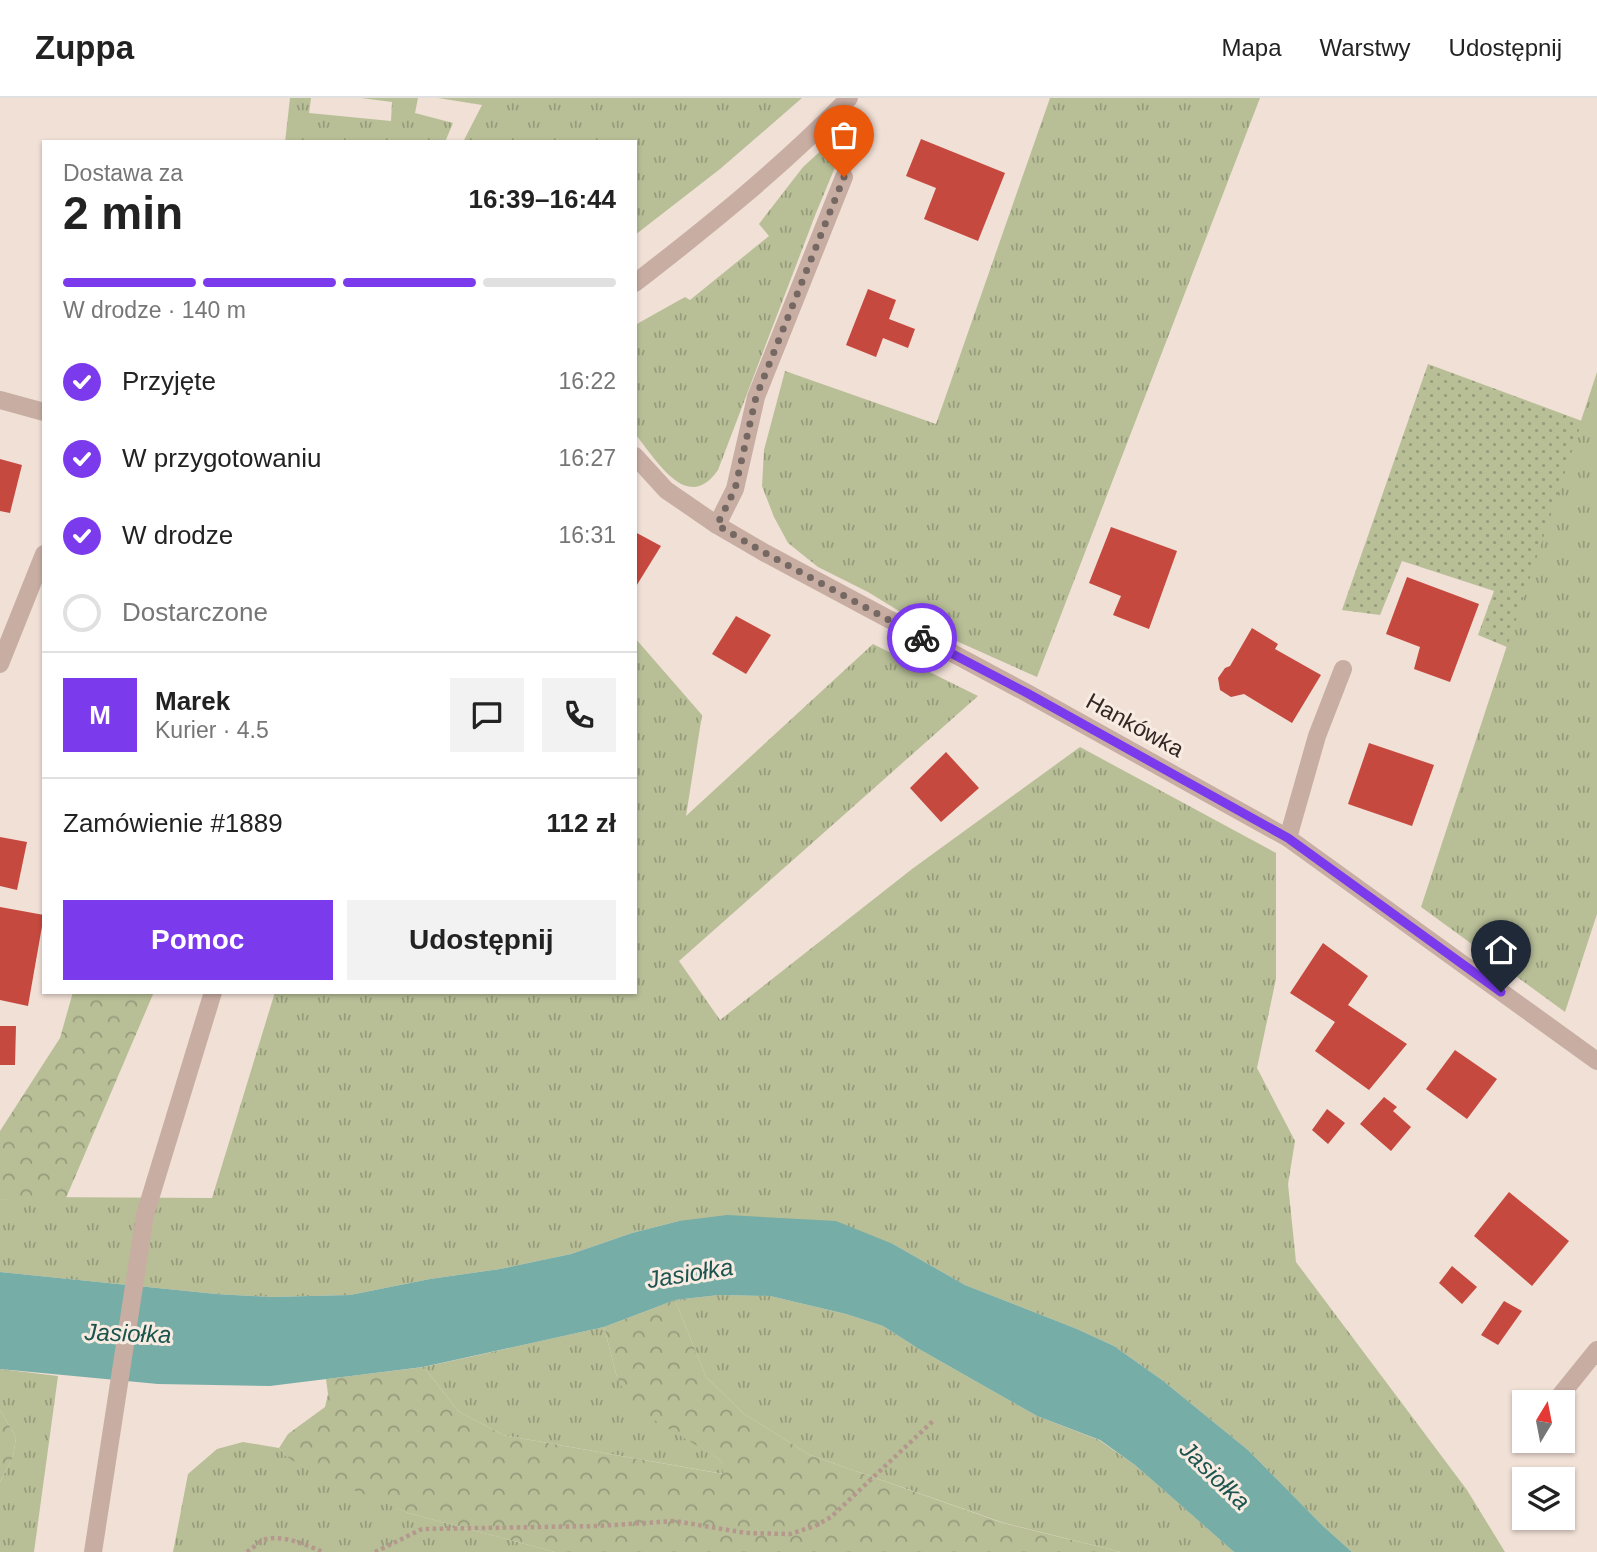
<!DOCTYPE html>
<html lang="pl">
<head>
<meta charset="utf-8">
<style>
  :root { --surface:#fff; --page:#f2f2f2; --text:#222; --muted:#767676; --line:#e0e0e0; --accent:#7c3aed }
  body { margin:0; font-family:Arial,sans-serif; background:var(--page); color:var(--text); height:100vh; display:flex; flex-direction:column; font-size:26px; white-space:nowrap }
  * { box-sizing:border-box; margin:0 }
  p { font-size:23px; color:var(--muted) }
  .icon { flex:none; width:38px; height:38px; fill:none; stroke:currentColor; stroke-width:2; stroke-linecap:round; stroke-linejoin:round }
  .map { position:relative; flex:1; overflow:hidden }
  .sheet { position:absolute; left:42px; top:42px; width:595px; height:854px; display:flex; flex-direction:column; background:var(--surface); border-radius:0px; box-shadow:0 2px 5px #0004 }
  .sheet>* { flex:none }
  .needle { width:46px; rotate:10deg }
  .tools { position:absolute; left:1512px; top:1292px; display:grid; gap:14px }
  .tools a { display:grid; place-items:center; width:63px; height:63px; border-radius:0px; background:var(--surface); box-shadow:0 2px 5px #0004; font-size:35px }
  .pin { position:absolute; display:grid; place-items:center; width:60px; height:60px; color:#fff; margin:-72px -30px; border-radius:50% 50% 50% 0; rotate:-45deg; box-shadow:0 0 7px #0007 }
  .pin .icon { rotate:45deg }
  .courier { position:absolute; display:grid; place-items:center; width:70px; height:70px; margin:-35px; border:5px solid #7c3aed; border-radius:50%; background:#fff; color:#222; box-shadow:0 2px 9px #0007 }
  .headline em { font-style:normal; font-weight:700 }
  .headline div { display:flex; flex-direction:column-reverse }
  .headline { display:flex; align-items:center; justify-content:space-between; height:119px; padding:0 21px }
  h1 { font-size:46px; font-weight:700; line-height:52px }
  .bar { display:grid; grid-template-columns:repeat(4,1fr); gap:10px 7px; align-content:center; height:84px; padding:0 21px }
  .bar i { height:9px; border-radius:5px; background:var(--line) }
  .bar .on { background:var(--accent) }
  .bar p { grid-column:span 4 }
  .line { display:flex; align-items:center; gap:18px; padding:0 21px; border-top:2px solid var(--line) }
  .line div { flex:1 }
  .round { display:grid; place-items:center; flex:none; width:74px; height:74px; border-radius:0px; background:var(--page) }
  ol { padding:0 21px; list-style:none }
  li { display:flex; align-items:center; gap:21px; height:77px }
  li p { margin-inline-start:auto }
  li .icon { padding:7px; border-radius:50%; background:var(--accent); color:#fff; stroke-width:4 }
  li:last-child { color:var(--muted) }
  li i { width:38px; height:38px; border:4px solid var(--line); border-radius:50% }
  .action { display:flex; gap:14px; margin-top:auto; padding:14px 21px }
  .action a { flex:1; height:80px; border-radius:0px; background:var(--accent); color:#fff; font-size:28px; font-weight:700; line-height:80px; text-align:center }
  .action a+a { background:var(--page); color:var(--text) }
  header { display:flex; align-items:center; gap:42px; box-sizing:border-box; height:98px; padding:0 35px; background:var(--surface); border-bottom:2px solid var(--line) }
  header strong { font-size:33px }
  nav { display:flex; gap:38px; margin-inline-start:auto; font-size:24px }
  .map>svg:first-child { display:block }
  .grass { fill:url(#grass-tufts) }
  .forest { fill:url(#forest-crowns) }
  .garden { fill:url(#garden-dots) }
  .water { fill:#76ada6 }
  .building { fill:#c6493f }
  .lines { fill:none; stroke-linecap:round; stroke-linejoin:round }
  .path { stroke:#b4978d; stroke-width:4.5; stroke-dasharray:3.5 3.5; stroke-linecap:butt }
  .minor { stroke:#c8ada3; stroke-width:18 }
  .done { stroke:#756863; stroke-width:7; stroke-dasharray:0 12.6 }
  .route { stroke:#7c3aed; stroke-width:9 }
  .labels { text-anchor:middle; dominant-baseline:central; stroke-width:6; stroke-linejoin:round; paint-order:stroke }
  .street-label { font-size:23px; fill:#332725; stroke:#f8ebe2 }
  .water-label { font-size:24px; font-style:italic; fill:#1b544e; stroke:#f8ebe2 }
</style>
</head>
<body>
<header>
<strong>Zuppa</strong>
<nav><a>Mapa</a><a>Warstwy</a><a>Udostępnij</a></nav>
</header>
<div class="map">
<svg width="1597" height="1454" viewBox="0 0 1597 1454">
  <defs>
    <pattern id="grass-tufts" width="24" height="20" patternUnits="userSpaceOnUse" patternTransform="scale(1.75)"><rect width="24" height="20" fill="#b8bf97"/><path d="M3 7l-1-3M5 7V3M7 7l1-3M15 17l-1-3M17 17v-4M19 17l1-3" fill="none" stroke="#969b7b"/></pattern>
    <pattern id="forest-crowns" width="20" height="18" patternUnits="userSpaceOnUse" patternTransform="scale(1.75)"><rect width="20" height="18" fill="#b8bf97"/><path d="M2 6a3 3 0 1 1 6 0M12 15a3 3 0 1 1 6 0" fill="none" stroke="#969b7b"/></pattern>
    <pattern id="garden-dots" width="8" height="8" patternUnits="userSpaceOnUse" patternTransform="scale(1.75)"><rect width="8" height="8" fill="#b8bf97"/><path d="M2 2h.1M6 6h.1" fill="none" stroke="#969b7b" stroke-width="1.8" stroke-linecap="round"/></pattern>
  </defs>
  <rect width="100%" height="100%" fill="#f0e0d6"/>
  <g class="grass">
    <polygon points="290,0 311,0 309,15 391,23 392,4 361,0 418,0 415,15 453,25 445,44 285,44"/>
    <polygon points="438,0 802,0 720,71 635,137 635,44 463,44 482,7"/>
    <polygon points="1050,0 1260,0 1037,579 925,529 868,494 818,469 788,445 774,419 762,388 764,352 785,273 936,326"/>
    <path d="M827 47 838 48 841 55 816 115 718 372C687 417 656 361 635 336V227L685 199 690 202 769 138 759 126 803 69Z"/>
    <polygon points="1597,274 1597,816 1565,914 1421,809"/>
    <polygon points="635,540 702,617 686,718 873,546 978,598 679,863 720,922 912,771 1080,649 1276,755 1276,881 1257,970 1295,1043 1288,1086 1296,1164 1467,1392 1505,1454 1352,1454 1323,1428 1248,1352 1162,1282 1114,1248 1077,1231 965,1187 893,1146 679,1123 632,1135 571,1156 500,1171 430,1181 350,1197 271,1199 216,1196 0,1174 0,1102 32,1099 212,1100 275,894 635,894"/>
    <polygon points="719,1197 770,1198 846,1216 883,1228 919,1251 1037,1318 1099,1342 1135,1367 1234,1454 1121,1454 1004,1425 810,1357 743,1315 706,1279 675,1202"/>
    <polygon points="604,1229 617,1279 681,1337 721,1362 724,1376 503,1337 458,1313 424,1269"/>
    <polygon points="0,1271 58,1278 34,1454 0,1454 0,1384 13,1359 16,1339 0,1312"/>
    <polygon points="243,1344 279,1350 287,1359 408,1415 555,1454 173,1454 188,1376 217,1351"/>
  </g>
  <g class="forest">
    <polygon points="73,894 154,894 66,1100 0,1102 0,1033 60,940"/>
    <polygon points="675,1202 706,1279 743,1315 810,1357 1003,1425 1121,1454 555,1454 408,1415 311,1374 287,1359 279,1350 288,1336 325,1309 328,1296 326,1281 424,1269 458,1313 503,1337 723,1376 721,1362 632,1309 617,1279 604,1229"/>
    <polygon points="0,1312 16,1339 13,1359 0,1384"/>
  </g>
  <polygon class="garden" points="1428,266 1582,323 1507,549 1478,537 1494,493 1402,463 1380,517 1342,512"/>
  <polygon class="water" points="727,1117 836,1123 893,1146 965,1187 1077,1231 1114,1248 1162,1282 1248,1352 1323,1428 1352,1454 1234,1454 1135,1367 1100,1342 1037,1318 919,1251 883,1228 846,1216 770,1198 719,1197 675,1202 604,1229 423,1269 270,1288 158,1286 0,1271 0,1174 216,1196 271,1199 350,1197 430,1181 500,1171 571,1156 632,1135 679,1123"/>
  <g class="building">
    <polygon points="921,41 1005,75 978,143 924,121 936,90 906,78"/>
    <polygon points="868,191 896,202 889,221 915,231 908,250 883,240 876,259 846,247"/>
    <polygon points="0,361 22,367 10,415 0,413"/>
    <polygon points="1111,429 1177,453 1149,531 1113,517 1121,498 1089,485"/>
    <polygon points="635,434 661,448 635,490"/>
    <polygon points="1407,479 1479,506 1450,584 1414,571 1420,549 1386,536"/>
    <polygon points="736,518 771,537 746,576 712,556"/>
    <polygon points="1252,530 1278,546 1275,551 1321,577 1292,625 1244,596 1231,599 1220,592 1218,580 1225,570 1230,568"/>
    <polygon points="1369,645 1434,667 1412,728 1348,706"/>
    <polygon points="946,654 979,690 941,724 910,690"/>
    <polygon points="0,739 27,744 17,792 0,788"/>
    <polygon points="0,809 44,817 28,908 0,902"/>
    <polygon points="1323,845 1368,878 1348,907 1407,946 1369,992 1315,953 1335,924 1290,895"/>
    <polygon points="0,928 16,928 15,967 0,967"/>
    <polygon points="1455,952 1497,981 1467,1021 1426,991"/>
    <polygon points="1384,999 1397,1009 1393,1013 1411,1029 1391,1053 1360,1026"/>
    <polygon points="1327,1011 1345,1025 1328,1046 1312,1032"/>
    <polygon points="1509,1094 1569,1143 1532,1188 1474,1138"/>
    <polygon points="1452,1168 1477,1189 1462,1206 1439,1185"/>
    <polygon points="1504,1203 1522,1213 1498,1247 1481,1237"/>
  </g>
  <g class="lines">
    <g class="path">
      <path d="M247 1454C253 1450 260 1443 266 1441 285 1437 306 1447 323 1454"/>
      <polyline points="375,1454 422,1431 598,1428 675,1423 746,1435 790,1436 815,1428 831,1419 935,1321"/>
    </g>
    <g class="minor">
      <path d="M635 185C710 127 783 68 849 0"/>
      <polyline points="0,302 44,314"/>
      <polyline points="635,358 666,392 717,427 765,455 1027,595 1288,740 1597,963"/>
      <polyline points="717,427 735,391 756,299 844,79"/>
      <polyline points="0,566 44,456"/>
      <polyline points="1288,740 1317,638 1343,571"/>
      <polyline points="1555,1304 1597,1252"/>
      <polyline points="93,1454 145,1117 213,894"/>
    </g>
  </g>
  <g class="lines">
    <polyline class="done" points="844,79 756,299 735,391 717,427 765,455 922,540"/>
    <polyline class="route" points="922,540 1027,595 1288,740 1501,894"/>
  </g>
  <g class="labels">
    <g class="street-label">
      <text transform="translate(1135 627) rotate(29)">Hankówka</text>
    </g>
    <g class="water-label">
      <text transform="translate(690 1175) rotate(-9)">Jasiołka</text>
      <text transform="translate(128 1235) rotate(2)">Jasiołka</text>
      <text transform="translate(1215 1377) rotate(44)">Jasiołka</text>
    </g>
  </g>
</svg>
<div class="tools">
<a><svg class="needle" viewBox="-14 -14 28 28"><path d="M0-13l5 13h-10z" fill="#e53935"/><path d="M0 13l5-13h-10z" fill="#767676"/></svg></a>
<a><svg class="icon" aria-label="layers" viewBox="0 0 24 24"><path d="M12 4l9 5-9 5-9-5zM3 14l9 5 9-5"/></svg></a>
</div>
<div class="pin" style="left:844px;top:79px;background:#ea580c"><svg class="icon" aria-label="bag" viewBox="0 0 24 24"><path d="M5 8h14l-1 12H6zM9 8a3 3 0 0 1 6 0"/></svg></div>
<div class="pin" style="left:1501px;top:894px;background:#1f2937"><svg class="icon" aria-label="home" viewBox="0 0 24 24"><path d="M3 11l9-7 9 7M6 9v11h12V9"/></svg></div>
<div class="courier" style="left:922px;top:540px"><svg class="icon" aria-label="bike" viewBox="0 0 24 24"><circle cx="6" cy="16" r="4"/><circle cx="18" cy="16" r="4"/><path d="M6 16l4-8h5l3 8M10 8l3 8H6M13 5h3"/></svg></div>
<section class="sheet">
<div class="headline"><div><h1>2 min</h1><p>Dostawa za</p></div><em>16:39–16:44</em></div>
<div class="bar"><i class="on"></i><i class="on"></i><i class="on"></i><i></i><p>W drodze · 140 m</p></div>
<ol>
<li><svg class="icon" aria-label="check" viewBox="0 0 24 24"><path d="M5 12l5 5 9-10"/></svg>Przyjęte<p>16:22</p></li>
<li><svg class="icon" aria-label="check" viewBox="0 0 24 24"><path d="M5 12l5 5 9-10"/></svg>W przygotowaniu<p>16:27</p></li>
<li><svg class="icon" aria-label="check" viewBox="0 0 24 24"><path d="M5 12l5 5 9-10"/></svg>W drodze<p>16:31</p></li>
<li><i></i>Dostarczone</li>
</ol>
<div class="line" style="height:126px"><b class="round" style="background:var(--accent);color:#fff">M</b><div><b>Marek</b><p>Kurier · 4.5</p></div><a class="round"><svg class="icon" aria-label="chat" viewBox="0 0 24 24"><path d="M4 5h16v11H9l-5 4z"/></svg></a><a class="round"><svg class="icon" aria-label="phone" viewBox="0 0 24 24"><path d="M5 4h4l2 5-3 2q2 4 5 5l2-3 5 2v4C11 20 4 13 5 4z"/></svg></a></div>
<div class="line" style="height:91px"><div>Zamówienie #1889</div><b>112 zł</b></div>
<div class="action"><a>Pomoc</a><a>Udostępnij</a></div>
</section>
</div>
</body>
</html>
